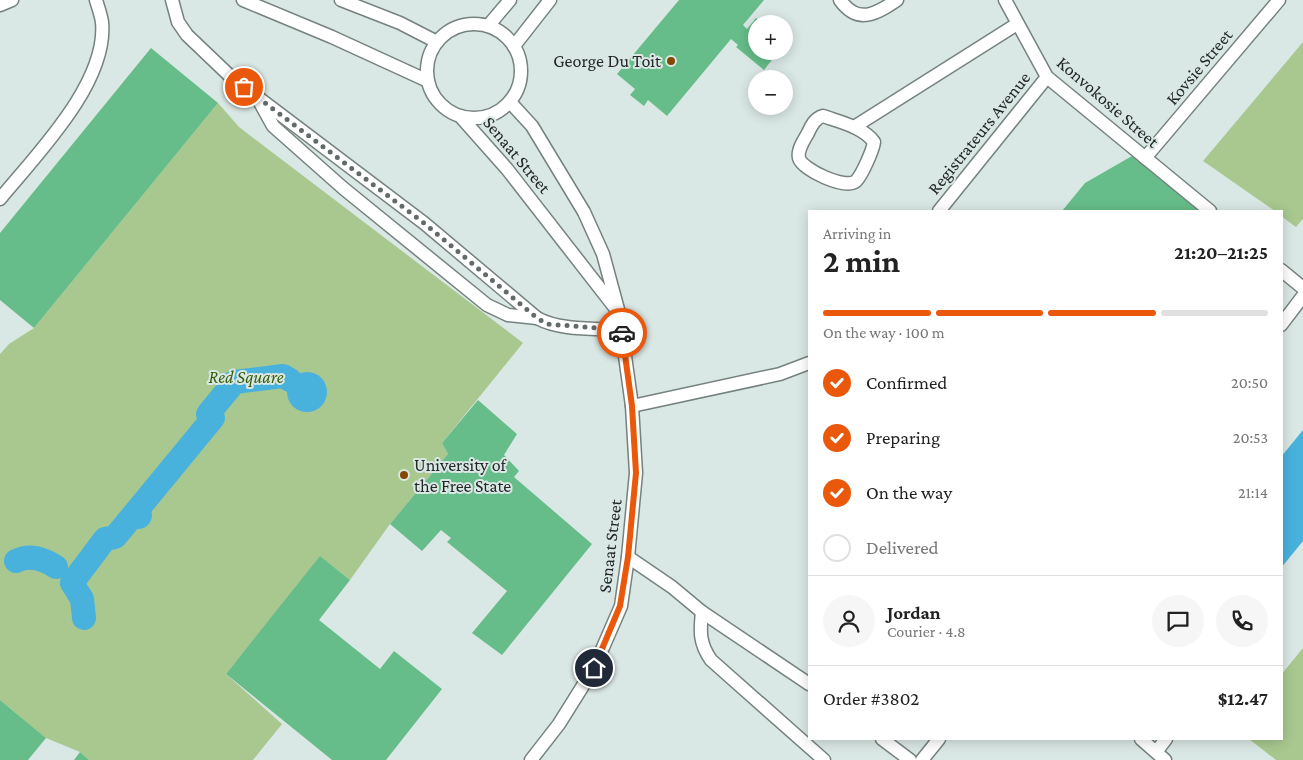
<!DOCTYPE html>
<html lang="en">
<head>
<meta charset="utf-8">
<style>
  :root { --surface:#fff; --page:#f6f6f6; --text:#222; --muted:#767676; --line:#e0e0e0; --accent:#ea580c }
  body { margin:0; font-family:"Crimson Pro",serif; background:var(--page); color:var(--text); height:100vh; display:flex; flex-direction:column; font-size:19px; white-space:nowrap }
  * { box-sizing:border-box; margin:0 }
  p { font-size:16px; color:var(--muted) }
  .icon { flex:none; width:28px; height:28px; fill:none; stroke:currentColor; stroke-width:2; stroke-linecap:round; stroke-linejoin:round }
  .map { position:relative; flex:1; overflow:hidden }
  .details { position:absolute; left:808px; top:210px; width:475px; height:530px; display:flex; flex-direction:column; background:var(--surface); border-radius:0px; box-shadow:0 2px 12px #0003 }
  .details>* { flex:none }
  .controls { position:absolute; left:748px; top:15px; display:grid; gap:10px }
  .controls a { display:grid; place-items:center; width:45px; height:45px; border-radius:50%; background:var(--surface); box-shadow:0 2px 12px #0003; font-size:25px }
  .pin { position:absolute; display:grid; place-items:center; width:42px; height:42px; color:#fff; margin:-21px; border:2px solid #fff; border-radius:50%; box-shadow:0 1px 5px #0007 }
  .courier { position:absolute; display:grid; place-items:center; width:50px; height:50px; margin:-25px; border:4px solid #ea580c; border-radius:50%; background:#fff; color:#222; box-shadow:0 1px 6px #0007 }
  .head em { font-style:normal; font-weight:700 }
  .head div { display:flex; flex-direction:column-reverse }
  .head { display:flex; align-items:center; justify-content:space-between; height:85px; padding:0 15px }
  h1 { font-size:32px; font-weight:700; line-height:38px }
  .bar { display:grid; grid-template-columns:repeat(4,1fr); gap:8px 5px; align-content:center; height:60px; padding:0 15px }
  .bar i { height:6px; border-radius:4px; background:var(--line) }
  .bar .on { background:var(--accent) }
  .bar p { grid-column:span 4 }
  .line { display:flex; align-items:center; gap:12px; padding:0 15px; border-top:1px solid var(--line) }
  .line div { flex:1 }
  .round { display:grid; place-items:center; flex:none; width:52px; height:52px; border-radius:26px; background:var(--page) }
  ol { padding:0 15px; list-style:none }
  li { display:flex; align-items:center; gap:15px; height:55px }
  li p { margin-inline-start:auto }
  li .icon { padding:5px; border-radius:50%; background:var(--accent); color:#fff; stroke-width:4 }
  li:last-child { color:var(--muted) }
  li i { width:28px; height:28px; border:2px solid var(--line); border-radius:50% }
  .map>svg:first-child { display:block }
  .green { fill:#a8c890 }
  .water { fill:#48b2dd }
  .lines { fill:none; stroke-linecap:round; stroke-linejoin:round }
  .canal { stroke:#48b2dd; stroke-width:24 }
  .building { fill:#66bd89 }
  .lane-casing { stroke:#75827f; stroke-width:15 }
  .lane { stroke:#fff; stroke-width:12 }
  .done { stroke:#636b6a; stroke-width:5; stroke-dasharray:0 9 }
  .route { stroke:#ea580c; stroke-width:6 }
  .poi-dot { fill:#844803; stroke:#dae8e5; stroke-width:2 }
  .labels { text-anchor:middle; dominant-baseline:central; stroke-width:4; stroke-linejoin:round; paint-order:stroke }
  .poi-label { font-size:18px; fill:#232827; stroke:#dae8e5; text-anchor:end }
  .street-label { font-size:18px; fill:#232827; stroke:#dae8e5 }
  .park-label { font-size:18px; font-style:italic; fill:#385e0a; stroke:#dae8e5 }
</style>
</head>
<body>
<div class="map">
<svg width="1303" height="760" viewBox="0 0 1303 760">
  <rect width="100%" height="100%" fill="#dae8e5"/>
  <g class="green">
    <polygon points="1303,42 1303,219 1296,227 1281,216 1281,211 1275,211 1203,161"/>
    <polygon points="218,103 239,127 523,343 442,443 448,454 390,524 350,580 321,557 226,674 282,724 253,760 89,760 80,752 46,738 0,700 0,354 9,344 34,328"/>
    <polygon points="1303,648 1303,760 1276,760 1249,739 1281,739 1281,675"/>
  </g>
  <g class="water">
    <circle cx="307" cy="392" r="20"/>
    <polygon points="1303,430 1303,541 1281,568 1281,457"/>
    <circle cx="138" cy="515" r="14"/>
  </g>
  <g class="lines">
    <g class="canal">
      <path d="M16 561C30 554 44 559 56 567"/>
      <polyline points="84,618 82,599 72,583 105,539 115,537 125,525 213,418 208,414 232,385 234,382 283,376 290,380"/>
    </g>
  </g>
  <g class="building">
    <polygon points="679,0 764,0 743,25 747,29 756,18 763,24 756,24 756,51 779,51 764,70 736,47 738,45 731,39 667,116 648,100 644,106 630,95 635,89 617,74"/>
    <polygon points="151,48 218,103 34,328 0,300 0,233"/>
    <polygon points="1132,156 1200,211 1062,211 1085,183"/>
    <polygon points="478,400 517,434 504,455 519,471 514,477 592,544 502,655 472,633 507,591 447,542 451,538 441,530 422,551 390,524 448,454 442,443"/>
    <polygon points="320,556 350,580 319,620 380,669 394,651 442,689 386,760 332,760 226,674"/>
    <polygon points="0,700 46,738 28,760 0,760"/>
    <polygon points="80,752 89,760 74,760"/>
  </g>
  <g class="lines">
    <defs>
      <g id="lane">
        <path d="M172 0 178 22 187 35 231 77 424 223 537 318C561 331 594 328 621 330"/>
        <polyline points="243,0 332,37 428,81"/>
        <polyline points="341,0 400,23 437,42"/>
        <path d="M840 0C858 25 876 14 897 0"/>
        <polyline points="1005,0 1047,77 1210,211"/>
        <polyline points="0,5 12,0"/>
        <circle cx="474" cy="71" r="47"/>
        <polyline points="488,26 510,0"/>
        <polyline points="514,46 550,0"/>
        <polyline points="257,97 273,126 343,188 487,305 508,315 537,318"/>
        <polyline points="510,102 532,126 584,212 603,254 619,313 632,406 636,473 628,557 621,606 594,668 559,724 531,760"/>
        <polyline points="460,116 507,169 616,309"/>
        <path d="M823 116C840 122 863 127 874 142 873 150 862 175 856 181 846 190 802 170 799 158 797 150 804 140 808 133 811 126 815 118 823 116Z"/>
        <polyline points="854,127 1017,24"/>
        <polyline points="1145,158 1279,0"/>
        <path d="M0 199C36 155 108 83 102 22 101 15 98 7 96 0"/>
        <polyline points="939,211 1047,77"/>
        <polyline points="1281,270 1303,288"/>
        <polyline points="1281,325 1303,296"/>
        <polyline points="632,406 780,374 809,363"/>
        <polyline points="628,557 672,587 702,612 809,684"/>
        <path d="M702 612C700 631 699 643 711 660L824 760"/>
        <polyline points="882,739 910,760"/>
        <polyline points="1141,739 1165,760"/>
        <polyline points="1156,752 1166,739"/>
        <polyline points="922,760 939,739"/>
      </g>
    </defs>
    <use href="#lane" class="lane-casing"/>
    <use href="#lane" class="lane"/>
  </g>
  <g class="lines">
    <polyline class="done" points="244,87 424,223 537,318 547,324 622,330 622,333"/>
    <polyline class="route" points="594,668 620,606 628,557 636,473 632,406 622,333"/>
  </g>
  <g class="poi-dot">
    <circle cx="671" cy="61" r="5"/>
    <circle cx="404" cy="475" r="5"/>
  </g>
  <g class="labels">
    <g class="poi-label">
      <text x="661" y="61">George Du Toit</text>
      <text x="414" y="465" text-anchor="start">University of<tspan x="414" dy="21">the Free State</tspan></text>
    </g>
    <g class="street-label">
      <text transform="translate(1199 67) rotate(-50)">Kovsie Street</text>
      <text transform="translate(1108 102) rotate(41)">Konvokosie Street</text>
      <text transform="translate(979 133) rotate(-51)">Registrateurs Avenue</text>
      <text transform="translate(517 155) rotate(50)">Senaat Street</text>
      <text transform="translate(610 546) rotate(-83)">Senaat Street</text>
    </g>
    <g class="park-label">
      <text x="246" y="377">Red Square</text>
    </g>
  </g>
</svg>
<div class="controls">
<a>+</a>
<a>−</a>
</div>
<div class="pin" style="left:244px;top:87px;background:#ea580c"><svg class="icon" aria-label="bag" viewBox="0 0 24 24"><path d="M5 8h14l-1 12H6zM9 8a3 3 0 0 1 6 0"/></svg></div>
<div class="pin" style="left:594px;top:668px;background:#1f2937"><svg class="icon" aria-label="home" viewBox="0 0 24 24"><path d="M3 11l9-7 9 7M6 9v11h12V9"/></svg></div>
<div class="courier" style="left:622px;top:333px"><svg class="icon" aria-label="car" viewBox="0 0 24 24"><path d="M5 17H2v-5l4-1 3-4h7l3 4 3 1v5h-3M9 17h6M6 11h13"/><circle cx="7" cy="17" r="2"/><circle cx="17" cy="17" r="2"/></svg></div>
<section class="details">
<div class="head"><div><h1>2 min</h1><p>Arriving in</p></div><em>21:20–21:25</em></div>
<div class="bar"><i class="on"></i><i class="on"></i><i class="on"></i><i></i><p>On the way · 100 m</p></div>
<ol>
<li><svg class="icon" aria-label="check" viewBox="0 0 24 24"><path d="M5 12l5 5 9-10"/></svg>Confirmed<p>20:50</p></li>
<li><svg class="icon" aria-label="check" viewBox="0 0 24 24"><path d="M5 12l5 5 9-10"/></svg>Preparing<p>20:53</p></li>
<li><svg class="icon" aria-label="check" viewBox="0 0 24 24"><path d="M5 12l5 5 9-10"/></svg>On the way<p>21:14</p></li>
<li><i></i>Delivered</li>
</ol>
<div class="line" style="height:90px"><a class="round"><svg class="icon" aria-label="person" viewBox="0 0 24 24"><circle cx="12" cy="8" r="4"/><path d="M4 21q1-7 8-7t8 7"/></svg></a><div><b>Jordan</b><p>Courier · 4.8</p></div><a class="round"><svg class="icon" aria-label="chat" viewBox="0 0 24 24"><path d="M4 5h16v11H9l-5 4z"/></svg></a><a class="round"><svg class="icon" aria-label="phone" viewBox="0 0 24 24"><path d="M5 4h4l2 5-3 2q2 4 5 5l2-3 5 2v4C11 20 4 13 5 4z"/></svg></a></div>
<div class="line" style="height:65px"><div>Order #3802</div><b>$12.47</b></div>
</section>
</div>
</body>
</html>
